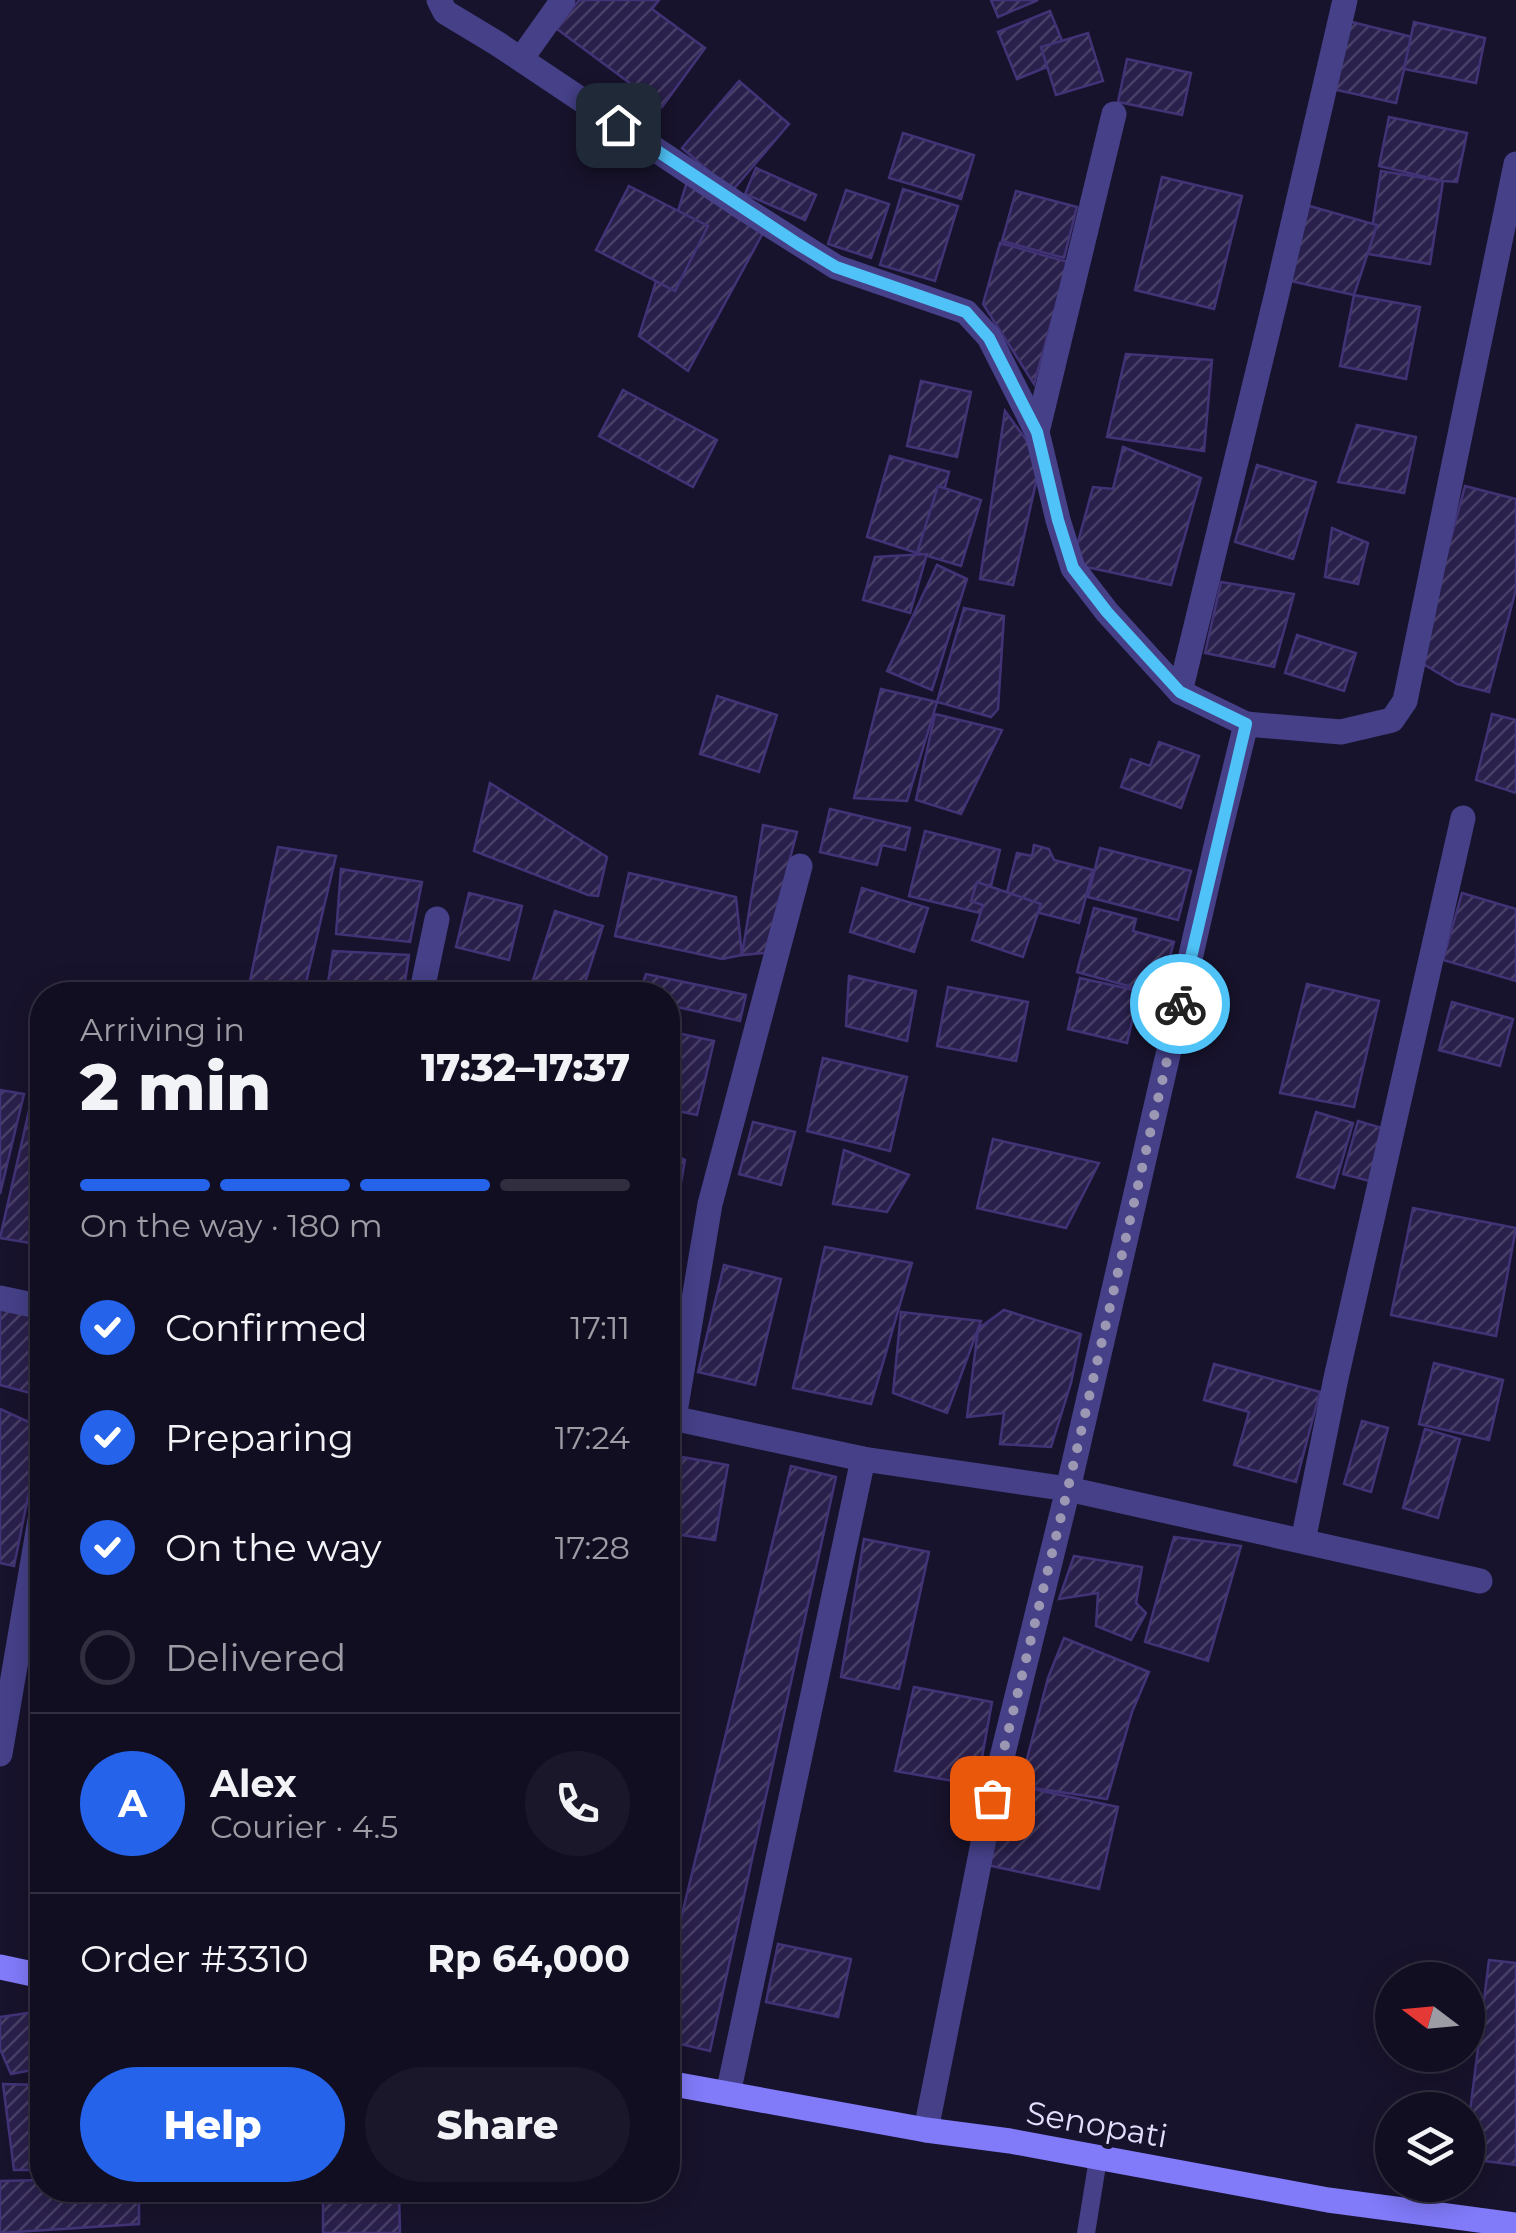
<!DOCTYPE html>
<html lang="en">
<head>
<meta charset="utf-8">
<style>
  :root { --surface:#120e21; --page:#1b172a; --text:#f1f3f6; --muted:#9c9ca5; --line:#312e3f; --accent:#2563eb }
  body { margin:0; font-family:Montserrat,sans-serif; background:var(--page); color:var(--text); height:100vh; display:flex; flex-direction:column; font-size:38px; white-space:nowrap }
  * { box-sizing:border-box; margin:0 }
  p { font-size:32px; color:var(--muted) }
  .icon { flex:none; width:55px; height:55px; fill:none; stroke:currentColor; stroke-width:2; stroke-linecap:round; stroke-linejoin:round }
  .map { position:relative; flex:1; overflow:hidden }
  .details { position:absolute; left:30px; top:982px; width:650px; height:1220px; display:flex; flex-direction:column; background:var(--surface); border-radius:40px; box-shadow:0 5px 25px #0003,0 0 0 2px var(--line) }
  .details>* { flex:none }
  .needle { width:65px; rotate:286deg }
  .fabs { position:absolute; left:1375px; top:1962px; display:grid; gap:20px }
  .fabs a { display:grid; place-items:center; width:110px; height:110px; border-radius:50%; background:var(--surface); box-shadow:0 5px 25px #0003,0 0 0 2px var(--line); font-size:50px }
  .pin { position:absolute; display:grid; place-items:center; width:85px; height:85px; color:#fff; margin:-42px; border-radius:20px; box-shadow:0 5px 15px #0006 }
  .courier { position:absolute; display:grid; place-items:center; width:100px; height:100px; margin:-50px; border:8px solid #4fc3f7; border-radius:50%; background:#fff; color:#222; box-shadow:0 2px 12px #0007 }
  .headline em { font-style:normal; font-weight:800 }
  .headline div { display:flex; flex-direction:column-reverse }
  .headline { display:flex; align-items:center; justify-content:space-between; height:170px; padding:0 50px }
  h1 { font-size:65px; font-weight:800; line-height:75px }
  .bar { display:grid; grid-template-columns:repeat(4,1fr); gap:15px 10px; align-content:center; height:120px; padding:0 50px }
  .bar i { height:12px; border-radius:8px; background:var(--line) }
  .bar .on { background:var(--accent) }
  .bar p { grid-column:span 4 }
  .line { display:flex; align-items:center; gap:25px; padding:0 50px; border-top:2px solid var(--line) }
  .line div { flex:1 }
  .round { display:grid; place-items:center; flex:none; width:105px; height:105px; border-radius:52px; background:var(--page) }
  ol { padding:0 50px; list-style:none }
  li { display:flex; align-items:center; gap:30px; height:110px }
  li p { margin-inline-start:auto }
  li .icon { padding:10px; border-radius:50%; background:var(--accent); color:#fff; stroke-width:4 }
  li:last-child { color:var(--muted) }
  li i { width:55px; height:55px; border:5px solid var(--line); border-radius:50% }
  .button { display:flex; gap:20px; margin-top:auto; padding:20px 50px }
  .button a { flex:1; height:115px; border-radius:60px; background:var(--accent); color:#fff; font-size:40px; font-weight:800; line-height:115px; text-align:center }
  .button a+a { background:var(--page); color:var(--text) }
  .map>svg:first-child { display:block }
  .building { fill:url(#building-hatch); stroke:#423377; stroke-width:2.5 }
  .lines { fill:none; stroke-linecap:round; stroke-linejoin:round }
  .lane { stroke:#454088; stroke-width:18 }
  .street { stroke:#454088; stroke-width:25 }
  .secondary { stroke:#817af9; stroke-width:25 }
  .done { stroke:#9c98b4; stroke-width:10; stroke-dasharray:0 18 }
  .route { stroke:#4fc3f7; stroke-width:12 }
  .labels { text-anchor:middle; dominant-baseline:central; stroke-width:10; stroke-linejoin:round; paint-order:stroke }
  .street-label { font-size:32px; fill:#e3dffe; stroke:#18132c }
</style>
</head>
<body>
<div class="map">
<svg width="1516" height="2233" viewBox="0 0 1516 2233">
  <defs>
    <pattern id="building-hatch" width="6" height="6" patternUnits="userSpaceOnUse" patternTransform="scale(2.5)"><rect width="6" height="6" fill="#2a204c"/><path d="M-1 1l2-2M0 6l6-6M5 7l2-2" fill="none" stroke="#494067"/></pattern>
  </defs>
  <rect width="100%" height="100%" fill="#18132c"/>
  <g class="building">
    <polygon points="579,0 659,0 652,9 705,48 662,107 557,29"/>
    <polygon points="991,0 1038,0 998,17"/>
    <polygon points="1050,11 1069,58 1017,79 998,32"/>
    <polygon points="1344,20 1412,37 1396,103 1328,88"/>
    <polygon points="1414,22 1485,38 1476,83 1404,69"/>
    <polygon points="1088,33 1103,81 1056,95 1041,47"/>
    <polygon points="1127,59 1191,73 1182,115 1118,102"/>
    <polygon points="739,81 789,124 732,191 682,148"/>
    <polygon points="1389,117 1467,133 1457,182 1443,181 1379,166"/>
    <polygon points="903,133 974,155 961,199 889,178"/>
    <polygon points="756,168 816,195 805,220 745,194"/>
    <polygon points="1381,171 1443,181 1430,264 1368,254"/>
    <polygon points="1162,177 1242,196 1214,309 1135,290"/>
    <polygon points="687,182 764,231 688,371 639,336"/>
    <polygon points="629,186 708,226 675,291 596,250"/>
    <polygon points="903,189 958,206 935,281 880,265"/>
    <polygon points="846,190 889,204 871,258 828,244"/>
    <polygon points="1016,191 1077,207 1064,258 1002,241"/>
    <polygon points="1306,205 1377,225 1354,295 1286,280"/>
    <polygon points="1000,243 1068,262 1034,384 983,304"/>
    <polygon points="1354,295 1420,307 1406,379 1340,366"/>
    <polygon points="1126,354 1212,360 1204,451 1107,437"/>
    <polygon points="921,381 971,392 957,457 907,446"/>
    <polygon points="623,390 717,440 693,487 599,436"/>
    <polygon points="1005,411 1041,460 1013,585 980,579"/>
    <polygon points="1357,425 1416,437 1404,493 1338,482"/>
    <polygon points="1123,447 1201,478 1171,585 1072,564 1093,487 1113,489"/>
    <polygon points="890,456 949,472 927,554 917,553 867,537"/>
    <polygon points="1257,465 1316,482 1293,559 1235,542"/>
    <polygon points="938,486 981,500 961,566 917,553"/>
    <polygon points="1465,486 1516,499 1516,589 1489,692 1457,684 1418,661"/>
    <polygon points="1332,528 1368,543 1358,584 1325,577"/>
    <polygon points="927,554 910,613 863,600 875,557"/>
    <polygon points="937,565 967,579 932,690 887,671"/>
    <polygon points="1221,582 1294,594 1274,667 1205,653"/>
    <polygon points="964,608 1004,616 998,709 991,717 937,702"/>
    <polygon points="1297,635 1356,653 1344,691 1285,673"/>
    <polygon points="881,689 937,702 907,801 854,798"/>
    <polygon points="717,696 777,715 759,772 700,754"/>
    <polygon points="935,714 1002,730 961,814 916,800"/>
    <polygon points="1492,714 1516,720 1516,793 1476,780"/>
    <polygon points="1159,742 1199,756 1181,808 1121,787 1131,759 1150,766"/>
    <polygon points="490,783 607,857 598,896 588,895 474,851"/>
    <polygon points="830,809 910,828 905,850 882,845 877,865 820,852"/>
    <polygon points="763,825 797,832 765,953 742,955"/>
    <polygon points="925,831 1000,850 984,914 909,896"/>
    <polygon points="1034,845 1049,849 1054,860 1093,870 1079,923 1004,904 1017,853 1032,856"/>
    <polygon points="278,847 336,856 303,995 247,995"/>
    <polygon points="1100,848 1191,871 1178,920 1088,897"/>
    <polygon points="341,869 422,882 410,942 336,934"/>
    <polygon points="629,873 736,897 742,955 722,959 615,936"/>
    <polygon points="977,882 1041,904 1023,957 972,940 983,905 971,901"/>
    <polygon points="862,888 928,908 914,952 850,932"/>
    <polygon points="469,893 522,906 509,960 456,947"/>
    <polygon points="1462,893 1516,909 1516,981 1443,960"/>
    <polygon points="1094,908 1136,919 1133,931 1174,942 1165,974 1159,972 1154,993 1077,972"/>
    <polygon points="555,911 603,926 581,995 533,980"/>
    <polygon points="333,951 409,955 403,995 326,995"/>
    <polygon points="646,974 746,995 740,1021 668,1005 668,995 639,995"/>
    <polygon points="849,976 916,991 907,1041 846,1026"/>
    <polygon points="1080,978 1139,991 1127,1043 1068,1029"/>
    <polygon points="1307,984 1379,1001 1354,1107 1280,1093"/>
    <polygon points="948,987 1028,1002 1016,1061 937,1046"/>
    <polygon points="1452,1002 1513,1019 1500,1066 1439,1050"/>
    <polygon points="668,1031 714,1041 697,1115 668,1109"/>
    <polygon points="823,1058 907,1077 890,1151 807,1131"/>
    <polygon points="0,1090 24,1094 0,1194"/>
    <polygon points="33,1093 42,1096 42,1245 0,1238"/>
    <polygon points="1316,1112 1353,1123 1334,1188 1297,1177"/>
    <polygon points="1358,1121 1392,1131 1377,1183 1343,1174"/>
    <polygon points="753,1122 795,1132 781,1185 739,1174"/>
    <polygon points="993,1139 1099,1163 1066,1228 977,1208"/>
    <polygon points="844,1150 909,1175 887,1212 833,1204"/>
    <polygon points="668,1152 685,1160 668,1255"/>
    <polygon points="1413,1208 1516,1228 1496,1336 1391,1315"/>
    <polygon points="825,1247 912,1263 871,1404 793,1388"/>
    <polygon points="724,1265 781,1279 755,1385 698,1372"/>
    <polygon points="0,1303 42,1311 42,1365 34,1394 0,1385"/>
    <polygon points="1004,1310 1081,1334 1071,1383 1051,1447 1000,1444 1004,1413 967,1417 978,1329"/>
    <polygon points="901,1312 981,1321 947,1413 893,1393"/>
    <polygon points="1434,1363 1503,1380 1489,1440 1419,1424"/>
    <polygon points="1214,1364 1320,1392 1296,1482 1234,1465 1249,1412 1204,1400"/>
    <polygon points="0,1409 42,1428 14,1566 0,1563"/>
    <polygon points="1362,1421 1388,1428 1371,1492 1344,1484"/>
    <polygon points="1425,1429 1460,1439 1438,1518 1403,1508"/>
    <polygon points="682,1457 728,1465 715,1540 668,1533"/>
    <polygon points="791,1466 836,1477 710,2051 668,2041 668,1972"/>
    <polygon points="1174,1537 1241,1546 1208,1661 1145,1642"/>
    <polygon points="864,1539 929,1552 899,1689 841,1677"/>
    <polygon points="1074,1556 1142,1567 1136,1603 1146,1613 1131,1640 1096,1626 1098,1593 1059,1599"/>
    <polygon points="1064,1638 1149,1672 1132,1712 1107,1799 1020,1786 1048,1678"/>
    <polygon points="914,1687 992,1702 977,1785 895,1771"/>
    <polygon points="1004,1783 1118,1807 1099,1889 987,1865"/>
    <polygon points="778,1944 851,1959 838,2017 766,2002"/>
    <polygon points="1489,1960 1516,1963 1516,2165 1468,2159 1468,2128"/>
    <polygon points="42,2011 42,2068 11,2074 0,2049 0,2017"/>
    <polygon points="3,2084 42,2085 42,2170 14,2170"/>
    <polygon points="42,2180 42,2190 139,2190 139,2224 0,2233 0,2181"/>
    <polygon points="323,2190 399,2190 400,2233 323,2233"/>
  </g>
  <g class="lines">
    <polyline class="lane" points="1086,2233 1098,2159"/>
    <g class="street">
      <polyline points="439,0 445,12 498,44 746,210 836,267 966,312 989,337 1037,432 1058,520 1073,568 1107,612 1180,692 1246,724 1216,846 1068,1489 992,1798 926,2130"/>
      <polyline points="521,59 563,0"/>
      <polyline points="1037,432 1114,114"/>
      <polyline points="1180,692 1277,293 1345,0"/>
      <polyline points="1246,724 1341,732 1392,720 1405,701 1516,164"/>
      <polyline points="421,995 437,919"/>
      <polyline points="0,1298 42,1307"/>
      <polyline points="668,1417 863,1459 1068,1489 1480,1581"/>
      <polyline points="674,1418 710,1204 800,866"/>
      <polyline points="1303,1541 1336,1378 1463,818"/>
      <polyline points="0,1754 42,1508"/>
      <polyline points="728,2094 863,1459"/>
    </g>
    <g class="secondary">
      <polyline points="0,1967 42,1976"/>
      <polyline points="668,2083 926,2130 1010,2141 1328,2200 1516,2225"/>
    </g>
  </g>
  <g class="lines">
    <polyline class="done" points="992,1798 1068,1488 1180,1004"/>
    <polyline class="route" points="618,125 798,244 836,267 966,312 989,338 1037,432 1058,520 1073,568 1107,612 1180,692 1246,724 1180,1004"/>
  </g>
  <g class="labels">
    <g class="street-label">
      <text transform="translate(1097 2124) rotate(10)">Senopati</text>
    </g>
  </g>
</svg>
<div class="fabs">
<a><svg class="needle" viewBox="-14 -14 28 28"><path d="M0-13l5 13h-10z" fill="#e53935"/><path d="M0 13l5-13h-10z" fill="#9c9ca5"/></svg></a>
<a><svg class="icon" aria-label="layers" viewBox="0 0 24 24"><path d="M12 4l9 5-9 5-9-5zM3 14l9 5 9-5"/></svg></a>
</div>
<div class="pin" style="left:992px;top:1798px;background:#ea580c"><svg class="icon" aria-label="bag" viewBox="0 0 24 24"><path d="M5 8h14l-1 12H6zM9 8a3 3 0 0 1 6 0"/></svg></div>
<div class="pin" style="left:618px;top:125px;background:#1f2937"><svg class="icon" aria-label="home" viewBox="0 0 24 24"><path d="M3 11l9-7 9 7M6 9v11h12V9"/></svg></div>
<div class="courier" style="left:1180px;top:1004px"><svg class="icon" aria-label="bike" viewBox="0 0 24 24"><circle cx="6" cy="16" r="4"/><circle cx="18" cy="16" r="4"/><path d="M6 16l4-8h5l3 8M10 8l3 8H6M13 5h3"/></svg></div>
<section class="details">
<div class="headline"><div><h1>2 min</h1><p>Arriving in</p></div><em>17:32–17:37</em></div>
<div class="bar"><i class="on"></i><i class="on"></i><i class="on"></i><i></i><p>On the way · 180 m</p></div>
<ol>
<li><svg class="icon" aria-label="check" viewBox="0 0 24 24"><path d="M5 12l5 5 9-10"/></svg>Confirmed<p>17:11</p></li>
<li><svg class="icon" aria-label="check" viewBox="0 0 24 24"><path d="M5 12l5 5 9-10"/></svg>Preparing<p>17:24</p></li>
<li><svg class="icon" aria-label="check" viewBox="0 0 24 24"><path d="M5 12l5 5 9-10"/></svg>On the way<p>17:28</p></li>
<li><i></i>Delivered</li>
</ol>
<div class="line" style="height:180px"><b class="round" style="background:var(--accent);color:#fff">A</b><div><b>Alex</b><p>Courier · 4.5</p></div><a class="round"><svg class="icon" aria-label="phone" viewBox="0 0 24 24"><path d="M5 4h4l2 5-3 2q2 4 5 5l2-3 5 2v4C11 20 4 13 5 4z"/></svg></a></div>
<div class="line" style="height:130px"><div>Order #3310</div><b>Rp 64,000</b></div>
<div class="button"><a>Help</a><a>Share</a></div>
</section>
</div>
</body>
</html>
